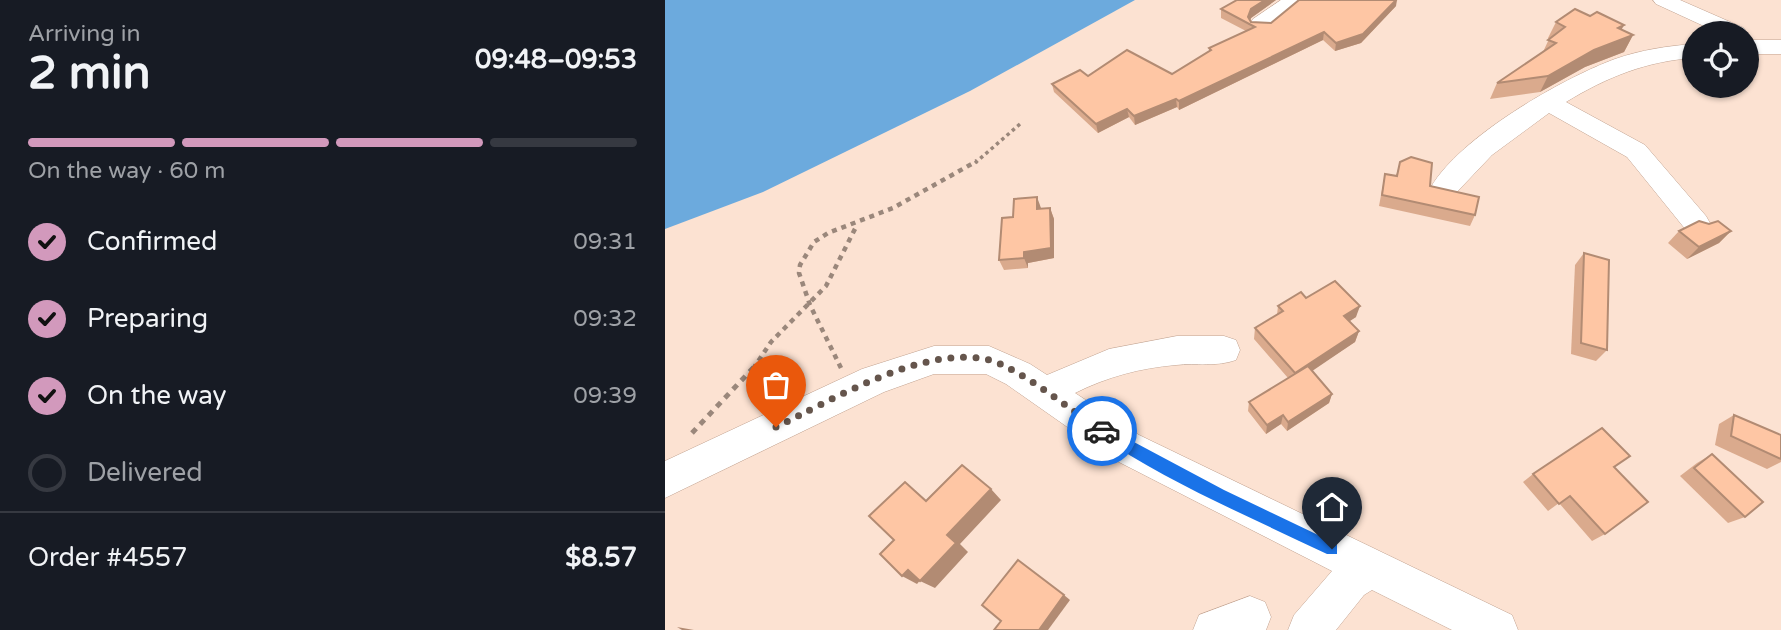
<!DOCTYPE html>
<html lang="en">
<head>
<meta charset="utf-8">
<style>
  :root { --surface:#171b24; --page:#20242c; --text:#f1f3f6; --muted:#9ea1a6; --line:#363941; --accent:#d299bc }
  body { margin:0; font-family:"Varela Round",sans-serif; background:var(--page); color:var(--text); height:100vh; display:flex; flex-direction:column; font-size:26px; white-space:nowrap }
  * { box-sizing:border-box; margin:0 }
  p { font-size:23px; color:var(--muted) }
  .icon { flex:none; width:38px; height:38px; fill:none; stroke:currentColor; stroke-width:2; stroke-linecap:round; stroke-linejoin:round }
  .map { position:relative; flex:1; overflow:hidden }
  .panel { display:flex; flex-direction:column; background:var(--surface); width:665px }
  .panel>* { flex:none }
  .buttons { position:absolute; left:1017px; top:21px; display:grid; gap:14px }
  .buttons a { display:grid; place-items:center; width:77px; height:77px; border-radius:50%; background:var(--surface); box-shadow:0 2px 5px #0004; font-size:35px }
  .pin { position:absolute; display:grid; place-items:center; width:60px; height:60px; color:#fff; margin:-72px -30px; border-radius:50% 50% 50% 0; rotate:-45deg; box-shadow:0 0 7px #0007 }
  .pin .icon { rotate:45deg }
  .courier { position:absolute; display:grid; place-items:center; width:70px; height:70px; margin:-35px; border:5px solid #1a73e8; border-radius:50%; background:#fff; color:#222; box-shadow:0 2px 9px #0007 }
  .head em { font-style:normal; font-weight:700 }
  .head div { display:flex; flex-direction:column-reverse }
  .head { display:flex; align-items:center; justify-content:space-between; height:119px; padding:0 28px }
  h1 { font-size:46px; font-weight:700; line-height:52px }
  .bar { display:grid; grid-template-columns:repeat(4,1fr); gap:10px 7px; align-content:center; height:84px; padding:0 28px }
  .bar i { height:9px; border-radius:5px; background:var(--line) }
  .bar .current { background:var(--accent) }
  .bar p { grid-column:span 4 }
  .line { display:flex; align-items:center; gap:18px; padding:0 28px; border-top:2px solid var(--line) }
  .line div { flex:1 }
  ol { padding:0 28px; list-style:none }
  li { display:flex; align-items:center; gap:21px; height:77px }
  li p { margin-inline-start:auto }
  li .icon { padding:7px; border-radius:50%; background:var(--accent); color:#111; stroke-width:4 }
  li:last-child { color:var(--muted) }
  li i { width:38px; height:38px; border:4px solid var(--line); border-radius:50% }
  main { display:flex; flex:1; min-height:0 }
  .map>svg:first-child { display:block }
  .water { fill:#6caadd }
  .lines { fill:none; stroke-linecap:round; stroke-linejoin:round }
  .minor-casing { stroke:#c1a290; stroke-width:1 }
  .path-far2 { stroke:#9a877b; stroke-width:3.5; stroke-dasharray:3.5 3.5; stroke-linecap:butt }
  .path-far1 { stroke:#9a877b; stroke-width:4.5; stroke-dasharray:5 5; stroke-linecap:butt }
  .path { stroke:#9a877b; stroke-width:5; stroke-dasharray:6 6; stroke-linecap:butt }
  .minor { fill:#fff; fill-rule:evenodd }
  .wall { fill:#daaa8d }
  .shaded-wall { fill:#b28b73 }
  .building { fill:#fec6a4; stroke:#b28b73; stroke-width:2 }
  .route { fill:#1a73e8 }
  .done { stroke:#65554c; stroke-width:7; stroke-dasharray:0 12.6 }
</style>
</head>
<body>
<main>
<section class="panel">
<div class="head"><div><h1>2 min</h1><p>Arriving in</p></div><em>09:48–09:53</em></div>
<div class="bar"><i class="current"></i><i class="current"></i><i class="current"></i><i></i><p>On the way · 60 m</p></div>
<ol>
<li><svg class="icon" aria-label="check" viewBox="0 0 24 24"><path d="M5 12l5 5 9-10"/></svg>Confirmed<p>09:31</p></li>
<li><svg class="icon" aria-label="check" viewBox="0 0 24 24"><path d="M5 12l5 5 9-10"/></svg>Preparing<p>09:32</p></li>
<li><svg class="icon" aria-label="check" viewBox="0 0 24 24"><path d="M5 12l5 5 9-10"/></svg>On the way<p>09:39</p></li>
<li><i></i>Delivered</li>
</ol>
<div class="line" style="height:91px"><div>Order #4557</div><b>$8.57</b></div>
</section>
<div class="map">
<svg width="1116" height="630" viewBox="0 0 1116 630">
  <rect width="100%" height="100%" fill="#fce2d2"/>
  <polygon class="water" points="0,0 470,0 305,91 98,192 0,229"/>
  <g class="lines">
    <defs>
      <g id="minor">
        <polygon points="616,0 639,0 604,29 588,29 585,24 588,19"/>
        <polygon points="988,0 1015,0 1079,28 1082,33 1054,33 991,4"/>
        <rect x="1082" y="40" width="34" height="14"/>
        <path d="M1029 44V58C982 61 942 77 901 102L980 145 1041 216 1045 223 1041 230 1031 234 1021 230 962 157 884 113 827 155 790 194 780 197 770 194 766 187C795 137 896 79 950 59 976 50 1002 46 1029 44Z"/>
        <path d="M512 336H559L571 340 575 350 571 360C552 367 531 363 511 365 475 368 442 377 410 393L474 435 847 615 853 630H787L707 590 699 595 671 630H623L629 615 667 571 448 459 341 384 321 374H269L219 392 0 498V461L197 369 269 346H324L365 364 382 375 444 349Z"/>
        <polygon points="585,596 600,602 606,617 601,630 528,630 534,615"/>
      </g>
    </defs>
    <use href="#minor" class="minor-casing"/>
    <polyline class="path-far2" points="310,163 355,124"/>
    <g class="path-far1">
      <polyline points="176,368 145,305 134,273 135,265 149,242 163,233 228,208 312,161"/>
      <polyline points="88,369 106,342 161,286 192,225"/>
    </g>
    <polyline class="path" points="27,433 89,367"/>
    <use href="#minor" class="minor"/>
  </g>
  <g class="wall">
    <polygon points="572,0 611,0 586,18 585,20 586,22 606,23 731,6 696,43 670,51 658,40 514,110 512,107 470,125 464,117 433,133 389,92 387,84 423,76 507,74 544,52 544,48 581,31 556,18 556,9"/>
    <polygon points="925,16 959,25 956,30 968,35 959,52 920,67 875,92 825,99 832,83 878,52 884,39 883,38 891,22"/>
    <polygon points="735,162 765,186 810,215 805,226 714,206 720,174 731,176"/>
    <polygon points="385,208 389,219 389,258 363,263 363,268 339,270 334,260 348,217 376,209"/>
    <polygon points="1014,231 1066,231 1054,243 1022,259 1003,243"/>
    <polygon points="919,253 942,350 931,361 906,354 910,265"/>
    <polygon points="641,298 691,317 684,321 694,331 690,342 647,370 667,394 664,403 622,431 616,424 601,434 583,411 584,402 623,378 589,339 590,328 612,315 613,306"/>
    <polygon points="1069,415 1116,435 1116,462 1102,469 1050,445 1054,424"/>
    <polygon points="1047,454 1080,517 1063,523 1015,476 1032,463"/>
    <polygon points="949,467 940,534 927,541 894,503 883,511 858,482 868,474"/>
  </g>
  <g class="shaded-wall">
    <polygon points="600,0 611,0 586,18 583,25 583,17 586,9"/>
    <polygon points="731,0 732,0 731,6 696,43 670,51 671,43"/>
    <polygon points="959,25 950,41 968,35 959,52 920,67 875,92 883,76"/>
    <polygon points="659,32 658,40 514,110 514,101"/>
    <polygon points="511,99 512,107 470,125 469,116"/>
    <polygon points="462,109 464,117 433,133 431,124"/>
    <polygon points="372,197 376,208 376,220 372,209"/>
    <polygon points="385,208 389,219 389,258 363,263 363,268 359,258 359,252"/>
    <polygon points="1066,231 1054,243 1022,259 1034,247"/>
    <polygon points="695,306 691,317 676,327 679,316"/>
    <polygon points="694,331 690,342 628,384 630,373"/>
    <polygon points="667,394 664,403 622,431 623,422"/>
    <polygon points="618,415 616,424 601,434 602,425"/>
    <polygon points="326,489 336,500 295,544 303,552 270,588 255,581 282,535"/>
    <polygon points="243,570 258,577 252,584 237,576"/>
    <polygon points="399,595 405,600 383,630 374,630"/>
    <polygon points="12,627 29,630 17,630"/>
  </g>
  <g class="building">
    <polygon points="572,0 600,0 586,9 583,17 586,22 606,23 634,0 731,0 698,34 671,43 659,32 514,101 511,99 469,116 462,109 431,124 387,84 415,70 423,76 462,50 507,74 546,50 544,48 590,27 556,9"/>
    <polygon points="910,9 925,16 932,12 959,25 953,28 968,35 929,50 883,76 832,83 891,43 883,40 900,27 891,22"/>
    <polygon points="746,157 767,163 765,186 814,197 810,215 717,195 720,174 732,176 735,162"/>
    <polygon points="372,197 372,209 385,208 386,248 359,252 359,258 334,260 337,218 348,217 349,199"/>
    <polygon points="1034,221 1044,224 1053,221 1066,231 1034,247 1014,231"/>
    <polygon points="919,253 944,260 942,350 916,343"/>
    <polygon points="670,281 695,306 679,316 694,331 630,373 590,328 618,311 613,306 636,292 641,298"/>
    <polygon points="643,366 667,394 623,422 618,415 602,425 584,402"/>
    <polygon points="1069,415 1116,435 1116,459 1066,436"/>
    <polygon points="937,428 965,456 949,467 983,502 940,534 905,496 894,504 868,474"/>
    <polygon points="1047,454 1098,502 1080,517 1029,468"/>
    <polygon points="297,465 326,489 282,535 291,543 255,581 243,570 237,576 215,554 229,540 204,516 240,482 261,501"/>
    <polygon points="353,560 399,595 374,630 329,630 336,621 317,605"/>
  </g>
  <path class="route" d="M437 425 559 490 672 544V554H662C585 517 504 483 433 435L431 431Z"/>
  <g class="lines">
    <path class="done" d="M111 427C167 400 260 344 324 360 353 367 410 413 437 431"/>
  </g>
</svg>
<div class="buttons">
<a><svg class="icon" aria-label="locate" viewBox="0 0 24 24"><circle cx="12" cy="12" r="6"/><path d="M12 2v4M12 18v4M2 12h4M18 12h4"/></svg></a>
</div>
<div class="pin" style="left:111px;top:427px;background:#ea580c"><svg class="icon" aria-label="bag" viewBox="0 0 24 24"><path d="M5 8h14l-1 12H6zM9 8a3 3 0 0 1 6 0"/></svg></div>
<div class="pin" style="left:667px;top:549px;background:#1f2937"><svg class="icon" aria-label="home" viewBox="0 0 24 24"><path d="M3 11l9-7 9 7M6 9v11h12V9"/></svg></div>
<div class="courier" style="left:437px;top:431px"><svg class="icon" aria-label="car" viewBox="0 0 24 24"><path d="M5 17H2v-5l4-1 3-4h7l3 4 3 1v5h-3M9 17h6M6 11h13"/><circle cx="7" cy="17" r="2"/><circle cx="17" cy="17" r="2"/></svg></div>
</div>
</main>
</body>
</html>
